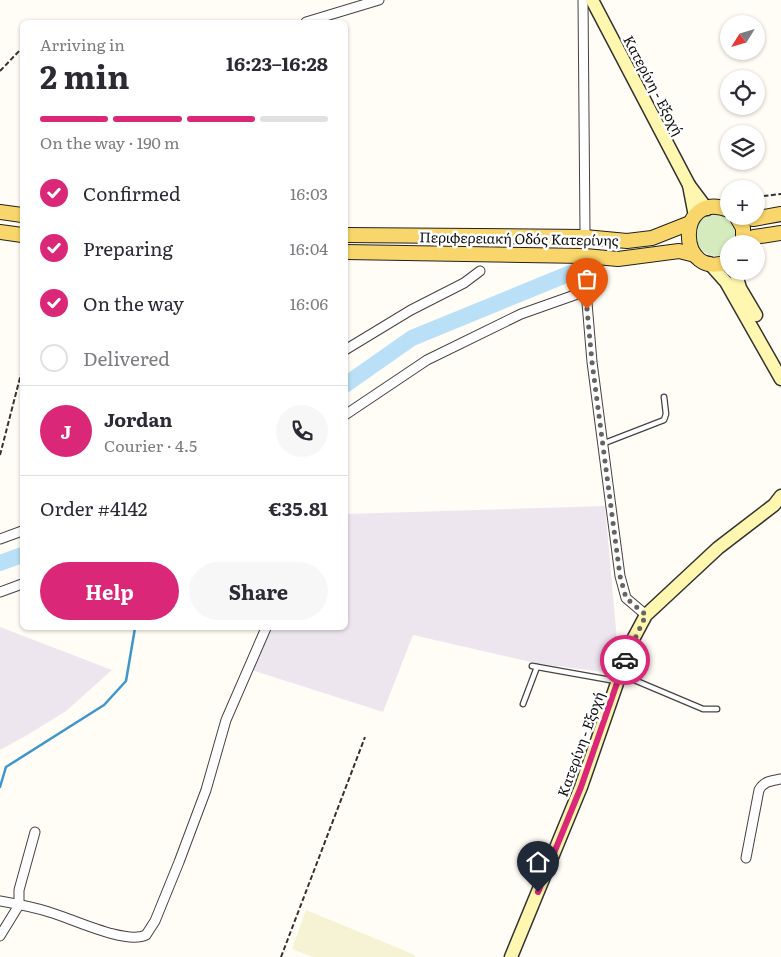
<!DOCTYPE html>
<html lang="en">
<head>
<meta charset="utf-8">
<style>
  :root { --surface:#fff; --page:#f7f7f7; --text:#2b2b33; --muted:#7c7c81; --line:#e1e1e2; --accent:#db2777 }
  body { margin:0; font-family:Literata,serif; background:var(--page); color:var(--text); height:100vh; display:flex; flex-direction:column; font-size:19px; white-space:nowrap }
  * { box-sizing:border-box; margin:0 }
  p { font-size:16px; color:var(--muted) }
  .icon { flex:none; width:28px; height:28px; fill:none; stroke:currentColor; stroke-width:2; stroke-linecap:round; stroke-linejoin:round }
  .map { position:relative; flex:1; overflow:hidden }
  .drawer { position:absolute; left:20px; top:20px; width:328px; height:610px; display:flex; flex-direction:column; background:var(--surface); border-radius:8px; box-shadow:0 1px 4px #0004 }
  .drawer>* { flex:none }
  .needle { width:32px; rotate:233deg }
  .controls { position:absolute; left:720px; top:15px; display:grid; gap:10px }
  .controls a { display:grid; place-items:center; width:45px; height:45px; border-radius:50%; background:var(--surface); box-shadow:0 1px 4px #0004; font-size:25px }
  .pin { position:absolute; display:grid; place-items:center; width:42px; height:42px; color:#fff; margin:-51px -21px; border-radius:50% 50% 50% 0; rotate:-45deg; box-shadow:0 0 5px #0007 }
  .pin .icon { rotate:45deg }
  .courier { position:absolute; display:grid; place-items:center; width:50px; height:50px; margin:-25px; border:4px solid #db2777; border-radius:50%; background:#fff; color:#222; box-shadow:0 1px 6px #0007 }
  .headline em { font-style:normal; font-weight:700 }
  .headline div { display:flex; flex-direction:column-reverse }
  .headline { display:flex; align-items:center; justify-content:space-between; height:85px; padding:0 20px }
  h1 { font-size:32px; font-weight:700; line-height:38px }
  .bar { display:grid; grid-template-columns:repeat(4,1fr); gap:8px 5px; align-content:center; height:60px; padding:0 20px }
  .bar i { height:6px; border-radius:4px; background:var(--line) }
  .bar .selected { background:var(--accent) }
  .bar p { grid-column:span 4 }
  .line { display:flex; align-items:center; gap:12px; padding:0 20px; border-top:1px solid var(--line) }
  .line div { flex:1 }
  .round { display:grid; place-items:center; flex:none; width:52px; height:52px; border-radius:26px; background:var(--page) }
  ol { padding:0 20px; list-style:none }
  li { display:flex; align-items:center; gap:15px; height:55px }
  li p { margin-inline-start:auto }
  li .icon { padding:5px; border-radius:50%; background:var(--accent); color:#fff; stroke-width:4 }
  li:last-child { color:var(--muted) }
  li i { width:28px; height:28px; border:2px solid var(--line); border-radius:50% }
  .primary-button { display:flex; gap:10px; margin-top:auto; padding:10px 20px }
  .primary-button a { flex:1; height:58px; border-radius:30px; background:var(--accent); color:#fff; font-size:20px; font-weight:700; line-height:58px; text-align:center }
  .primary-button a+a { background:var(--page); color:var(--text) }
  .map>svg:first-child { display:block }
  .industrial { fill:#eee6ef }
  .farmland { fill:#f6f3d4 }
  .green { fill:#d5ebbd }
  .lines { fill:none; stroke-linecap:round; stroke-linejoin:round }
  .stream { stroke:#3f96cf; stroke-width:2.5 }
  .river { stroke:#b9e0f7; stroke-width:16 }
  .service-casing { stroke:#444; stroke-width:7 }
  .minor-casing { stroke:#444; stroke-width:11 }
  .secondary-casing { stroke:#333; stroke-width:15 }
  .primary-casing { stroke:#222; stroke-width:16 }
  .path { stroke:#333; stroke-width:2; stroke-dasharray:5 2.5; stroke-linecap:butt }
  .service { stroke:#fff; stroke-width:4.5 }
  .minor { stroke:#fff; stroke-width:9 }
  .secondary { stroke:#fff6b0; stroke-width:12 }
  .primary { stroke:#f9d66b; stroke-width:14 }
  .done { stroke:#646461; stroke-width:5; stroke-dasharray:0 9 }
  .route { stroke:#db2777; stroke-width:6 }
  .labels { text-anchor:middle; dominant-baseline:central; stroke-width:5; stroke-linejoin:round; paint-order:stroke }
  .street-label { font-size:14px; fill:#111; stroke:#fff }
</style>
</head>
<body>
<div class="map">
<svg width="781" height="957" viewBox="0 0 781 957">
  <rect width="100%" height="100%" fill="#fffdf5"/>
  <g class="industrial">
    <polygon points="605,506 617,640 612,673 540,664 413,635 383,712 252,670 272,628 345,628 345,514"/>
    <polygon points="0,627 112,670 66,711 29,734 0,750"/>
  </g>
  <polygon class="farmland" points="306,910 415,955 415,957 313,957 292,949"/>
  <path class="green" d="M716 214C732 217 739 228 735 244H729V251C701 272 676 220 716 214Z"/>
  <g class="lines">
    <polyline class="stream" points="0,787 6,767 104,705 126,681 135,628"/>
    <g class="river">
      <polyline points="345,385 412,338 578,270"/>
      <polyline points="0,563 22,555"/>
    </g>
    <defs>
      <g id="service">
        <polyline points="602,444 664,420 666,414 664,397"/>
        <polyline points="532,666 616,681"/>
        <polyline points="620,674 703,709 717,709"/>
        <polyline points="523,704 537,667"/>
      </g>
      <g id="minor">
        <polyline points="583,0 585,231"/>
        <polyline points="306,22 379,0"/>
        <polyline points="345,350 411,310 464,283 480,271"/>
        <polyline points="345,415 427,360 521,314 586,291 592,362 620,576 626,598 646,615"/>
        <polyline points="0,539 22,531"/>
        <polyline points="0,592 22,584"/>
        <path d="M746 858 759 790C764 781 771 781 781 779"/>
        <path d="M0 901C17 904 33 907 49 912 71 918 125 945 146 935L155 921 179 862 206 790 226 720 266 628"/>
        <polyline points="0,936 19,905 19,890 35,832"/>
      </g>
      <g id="secondary">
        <polyline points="592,0 689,185"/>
        <polyline points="695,216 689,185 707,209"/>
        <polyline points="709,263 726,282 781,379"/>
        <polyline points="735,271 740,288 756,315"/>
        <polyline points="511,957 581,787 631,643 646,615 718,548 774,505 781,496"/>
      </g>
      <g id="primary">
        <path d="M729 210C674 188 677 284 729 261"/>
        <polyline points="0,212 22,215"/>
        <polyline points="736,216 743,228 743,244"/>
        <polyline points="742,216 753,219 781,214"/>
        <polyline points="0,232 22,235"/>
        <polyline points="345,235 585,237 627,241 652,238 690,223"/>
        <polyline points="745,244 754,237 781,233"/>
        <polyline points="345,252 585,256 618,259 679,251 695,255"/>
      </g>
    </defs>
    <use href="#service" class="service-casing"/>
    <use href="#minor" class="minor-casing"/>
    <use href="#secondary" class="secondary-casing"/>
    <use href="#primary" class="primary-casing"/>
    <g class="path">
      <polyline points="0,71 22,48"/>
      <polyline points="756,197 781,194"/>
      <polyline points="0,455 22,370"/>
      <polyline points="281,957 365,737"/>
    </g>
    <use href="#service" class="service"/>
    <use href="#minor" class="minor"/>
    <use href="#secondary" class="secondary"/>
    <use href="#primary" class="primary"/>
  </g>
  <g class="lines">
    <polyline class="done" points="587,309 592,362 620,576 626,598 646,615 625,660"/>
    <polyline class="route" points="538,892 581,787 625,660"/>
  </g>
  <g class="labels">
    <g class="street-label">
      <text transform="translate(654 85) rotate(62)">Κατερίνη - Εξοχή</text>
      <text transform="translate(519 238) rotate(1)">Περιφερειακή Οδός Κατερίνης</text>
      <text transform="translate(580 744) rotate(-70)">Κατερίνη - Εξοχή</text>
    </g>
  </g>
</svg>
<div class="controls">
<a><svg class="needle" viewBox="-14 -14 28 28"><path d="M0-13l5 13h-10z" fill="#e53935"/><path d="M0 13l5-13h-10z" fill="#7c7c81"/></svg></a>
<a><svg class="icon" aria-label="locate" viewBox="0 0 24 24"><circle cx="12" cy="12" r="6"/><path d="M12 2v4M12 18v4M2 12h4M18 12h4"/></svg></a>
<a><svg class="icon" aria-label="layers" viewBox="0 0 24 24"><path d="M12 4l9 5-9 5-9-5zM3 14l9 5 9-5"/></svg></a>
<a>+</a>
<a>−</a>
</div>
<div class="pin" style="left:587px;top:309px;background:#ea580c"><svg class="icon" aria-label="bag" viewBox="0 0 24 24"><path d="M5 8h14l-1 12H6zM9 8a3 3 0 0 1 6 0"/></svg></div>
<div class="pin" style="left:538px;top:892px;background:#1f2937"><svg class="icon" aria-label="home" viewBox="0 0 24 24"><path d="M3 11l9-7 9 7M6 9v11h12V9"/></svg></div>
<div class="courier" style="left:625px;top:660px"><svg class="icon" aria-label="car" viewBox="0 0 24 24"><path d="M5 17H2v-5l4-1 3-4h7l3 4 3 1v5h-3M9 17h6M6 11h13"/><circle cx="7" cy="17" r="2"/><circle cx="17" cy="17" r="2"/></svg></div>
<section class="drawer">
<div class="headline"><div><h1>2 min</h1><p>Arriving in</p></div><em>16:23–16:28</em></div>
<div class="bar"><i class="selected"></i><i class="selected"></i><i class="selected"></i><i></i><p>On the way · 190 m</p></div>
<ol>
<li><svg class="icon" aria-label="check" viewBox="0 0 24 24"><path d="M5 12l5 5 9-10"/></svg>Confirmed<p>16:03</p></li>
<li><svg class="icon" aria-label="check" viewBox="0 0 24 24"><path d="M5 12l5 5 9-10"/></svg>Preparing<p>16:04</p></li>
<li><svg class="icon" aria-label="check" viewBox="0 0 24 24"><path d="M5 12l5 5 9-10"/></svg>On the way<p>16:06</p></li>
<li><i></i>Delivered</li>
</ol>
<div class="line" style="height:90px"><b class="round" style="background:var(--accent);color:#fff">J</b><div><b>Jordan</b><p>Courier · 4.5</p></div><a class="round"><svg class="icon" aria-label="phone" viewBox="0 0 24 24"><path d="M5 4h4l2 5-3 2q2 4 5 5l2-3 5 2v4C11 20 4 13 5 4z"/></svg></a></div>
<div class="line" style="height:65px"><div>Order #4142</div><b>€35.81</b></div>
<div class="primary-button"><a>Help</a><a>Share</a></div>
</section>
</div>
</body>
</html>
